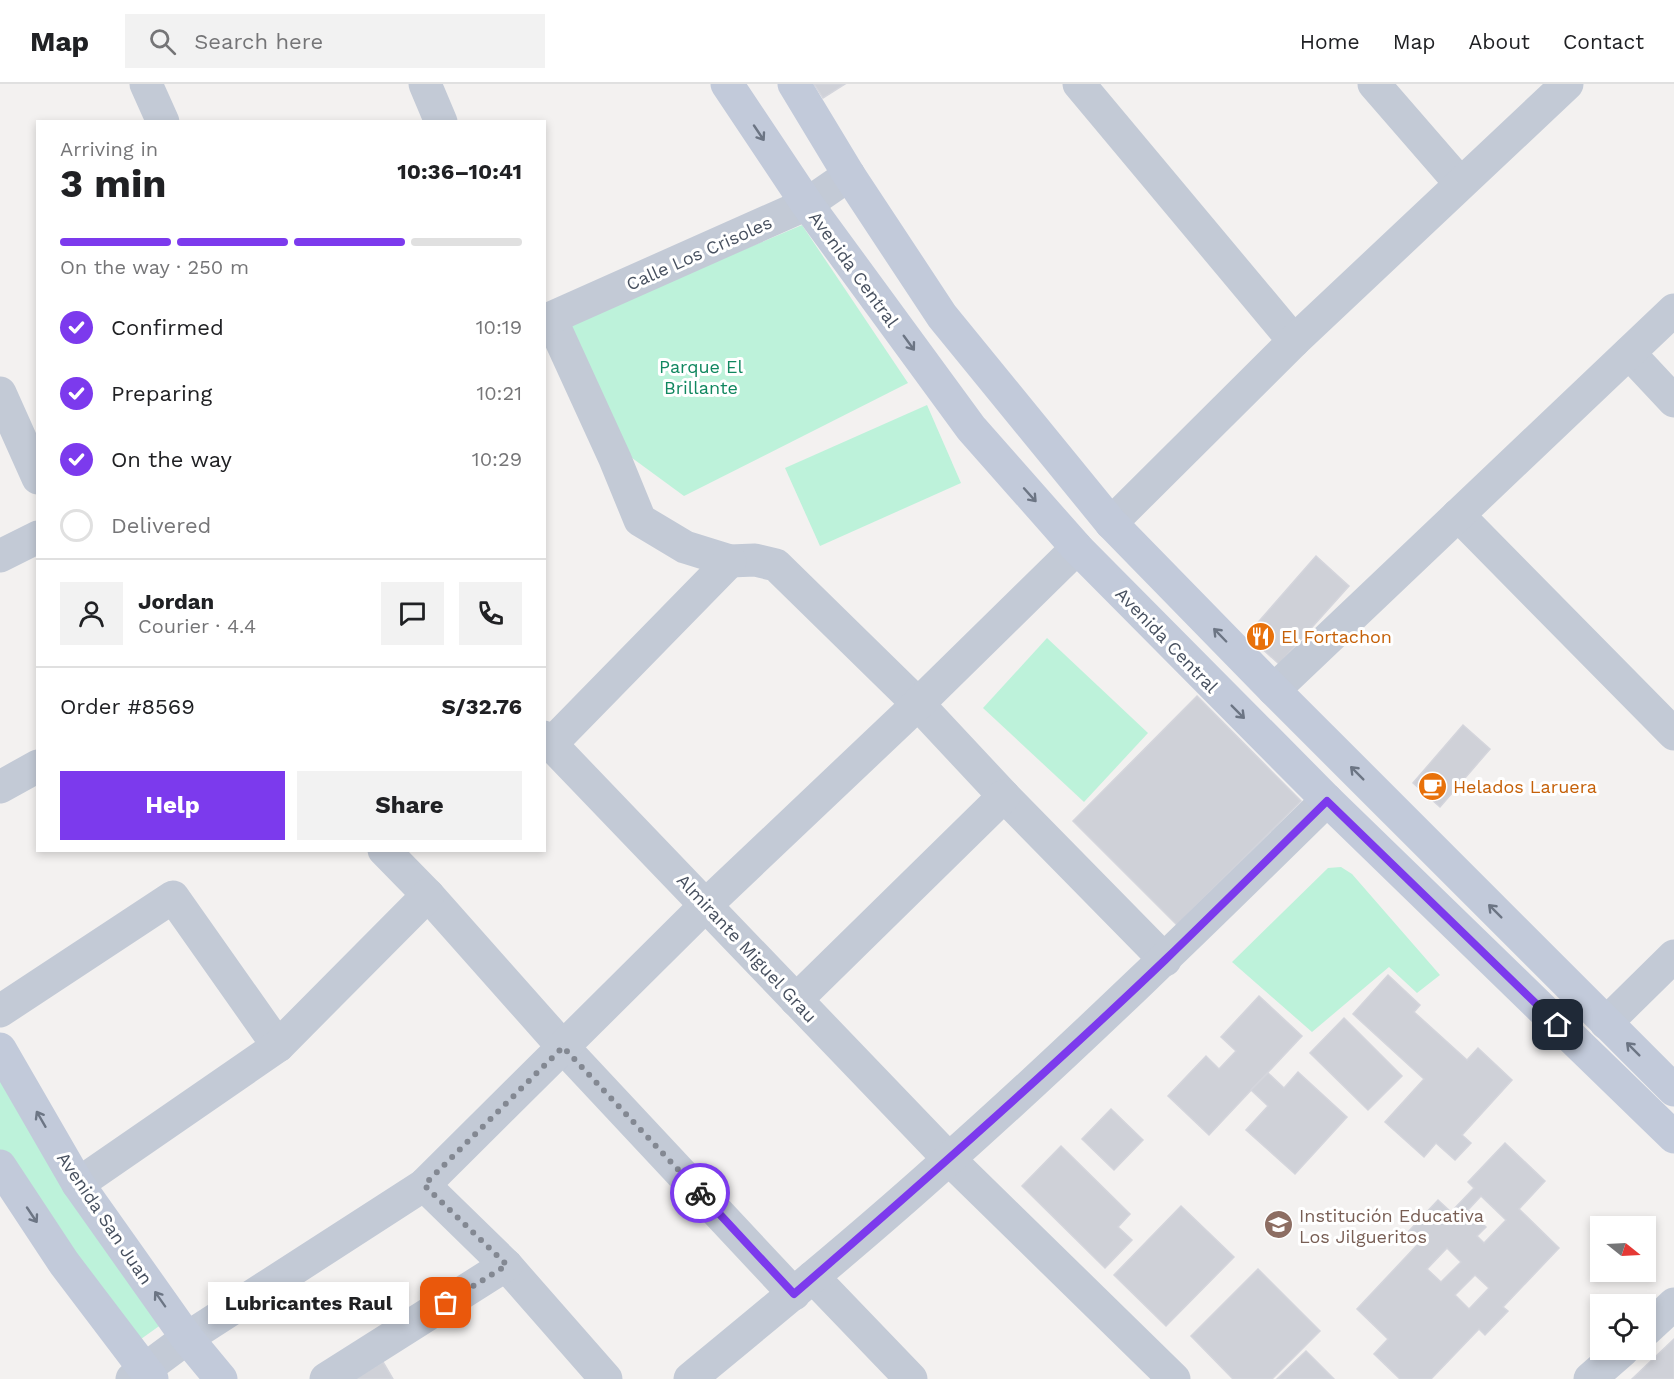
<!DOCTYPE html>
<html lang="en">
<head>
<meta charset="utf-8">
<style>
  :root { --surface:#fff; --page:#f2f2f2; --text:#202124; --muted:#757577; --line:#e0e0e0; --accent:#7c3aed }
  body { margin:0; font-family:"Work Sans",sans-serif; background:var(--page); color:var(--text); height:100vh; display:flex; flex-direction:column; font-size:22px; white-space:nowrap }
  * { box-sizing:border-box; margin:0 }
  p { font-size:20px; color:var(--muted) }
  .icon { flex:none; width:33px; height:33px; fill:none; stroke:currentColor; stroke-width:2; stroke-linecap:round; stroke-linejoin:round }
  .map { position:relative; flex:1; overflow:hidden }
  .drawer { position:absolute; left:36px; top:36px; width:510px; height:732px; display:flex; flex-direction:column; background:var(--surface); border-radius:0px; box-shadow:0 3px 9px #0003 }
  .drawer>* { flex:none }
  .needle { width:39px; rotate:108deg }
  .tools { position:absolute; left:1590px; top:1132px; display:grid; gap:12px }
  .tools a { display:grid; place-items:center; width:66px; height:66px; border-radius:0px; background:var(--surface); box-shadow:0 3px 9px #0003; font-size:30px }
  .pin { position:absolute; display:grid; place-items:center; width:51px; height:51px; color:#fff; margin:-26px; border-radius:12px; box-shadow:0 3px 9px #0006 }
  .courier { position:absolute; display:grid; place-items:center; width:60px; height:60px; margin:-30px; border:4px solid #7c3aed; border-radius:50%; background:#fff; color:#222; box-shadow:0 2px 8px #0007 }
  .bubble { position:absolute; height:42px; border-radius:0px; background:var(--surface); box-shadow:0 3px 9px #0003; font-size:20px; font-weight:700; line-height:42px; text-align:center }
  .overview em { font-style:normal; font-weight:700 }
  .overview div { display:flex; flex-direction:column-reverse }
  .overview { display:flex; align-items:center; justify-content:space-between; height:102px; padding:0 24px }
  h1 { font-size:39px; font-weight:700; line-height:45px }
  .bar { display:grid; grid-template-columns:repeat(4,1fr); gap:9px 6px; align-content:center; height:72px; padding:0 24px }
  .bar i { height:8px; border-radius:4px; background:var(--line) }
  .bar .active { background:var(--accent) }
  .bar p { grid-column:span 4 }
  .line { display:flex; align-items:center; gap:15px; padding:0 24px; border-top:2px solid var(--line) }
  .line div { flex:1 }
  .round { display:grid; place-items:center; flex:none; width:63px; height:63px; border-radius:0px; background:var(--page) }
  ol { padding:0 24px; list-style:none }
  li { display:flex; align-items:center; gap:18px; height:66px }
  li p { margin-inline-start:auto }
  li .icon { padding:6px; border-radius:50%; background:var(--accent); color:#fff; stroke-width:4 }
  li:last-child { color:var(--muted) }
  li i { width:33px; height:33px; border:3px solid var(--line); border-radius:50% }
  .cta { display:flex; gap:12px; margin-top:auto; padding:12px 24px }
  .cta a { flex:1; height:69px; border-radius:0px; background:var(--accent); color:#fff; font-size:24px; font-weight:700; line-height:69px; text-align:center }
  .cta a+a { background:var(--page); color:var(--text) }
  header { display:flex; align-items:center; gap:36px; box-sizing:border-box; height:84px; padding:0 30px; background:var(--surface); border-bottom:2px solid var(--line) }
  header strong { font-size:28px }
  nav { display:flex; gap:33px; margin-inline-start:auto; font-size:21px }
  .search { width:420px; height:54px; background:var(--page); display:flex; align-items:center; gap:15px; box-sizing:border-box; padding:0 21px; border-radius:0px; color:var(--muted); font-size:22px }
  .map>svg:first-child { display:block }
  .green { fill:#bdf2da }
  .building { fill:#cfd1d8; stroke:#d4d5dc; stroke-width:1.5; fill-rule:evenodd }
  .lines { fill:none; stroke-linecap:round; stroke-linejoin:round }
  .street { stroke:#c3cad6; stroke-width:33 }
  .secondary { stroke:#c2cada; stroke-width:33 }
  .oneway { stroke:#6c7584 }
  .done { stroke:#838892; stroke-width:6; stroke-dasharray:0 10.8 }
  .route { stroke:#7c3aed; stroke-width:8 }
  .labels { text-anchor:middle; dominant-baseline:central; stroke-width:6; stroke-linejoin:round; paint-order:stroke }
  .street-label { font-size:18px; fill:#47505f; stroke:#fff }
  .park-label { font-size:18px; fill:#11875f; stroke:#fff }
  .food-label { font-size:18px; fill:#c56008; stroke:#fff; text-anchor:start }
  .education-label { font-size:18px; fill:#785e54; stroke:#fff; text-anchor:start }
</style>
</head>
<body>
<header>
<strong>Map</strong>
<div class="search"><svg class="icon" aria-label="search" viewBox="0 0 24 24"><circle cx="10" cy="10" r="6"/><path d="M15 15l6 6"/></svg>Search here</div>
<nav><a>Home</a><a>Map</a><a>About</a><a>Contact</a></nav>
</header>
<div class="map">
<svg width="1674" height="1295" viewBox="0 0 1674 1295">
  <rect width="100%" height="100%" fill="#f3f1f0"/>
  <g class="green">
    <polygon points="802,141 908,299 684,412 628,371 565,241"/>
    <polygon points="927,321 961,399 820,462 785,384"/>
    <polygon points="1047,554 1148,649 1084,718 983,624"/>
    <polygon points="1341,783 1352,790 1440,891 1417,909 1389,883 1312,948 1232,878 1328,784"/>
    <polygon points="0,993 162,1240 141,1255 0,1068"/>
  </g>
  <g class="building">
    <polygon points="814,0 845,0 823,14"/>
    <polygon points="1316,472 1349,502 1279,580 1247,551"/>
    <polygon points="1197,612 1301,717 1177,841 1073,737"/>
    <polygon points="1463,641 1490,665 1440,723 1413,699"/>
    <polygon points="1388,891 1420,921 1414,928 1467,976 1478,964 1512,996 1462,1051 1471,1059 1455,1076 1436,1059 1424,1073 1385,1038 1424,995 1353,930"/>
    <polygon points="1259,912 1302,952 1209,1051 1168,1012 1206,972 1219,985 1236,967 1221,953"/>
    <polygon points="1344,934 1402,992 1368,1026 1310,969"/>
    <polygon points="1298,988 1347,1033 1295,1090 1246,1046 1268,1022 1251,1006 1268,989 1284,1004"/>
    <polygon points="1111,1025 1143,1056 1114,1086 1082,1055"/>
    <path d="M1505 1059 1545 1097 1519 1125 1559 1164 1503 1223 1508 1227 1485 1251 1479 1245 1431 1295H1400L1374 1270 1388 1255 1357 1225 1419 1159 1408 1148 1438 1116 1451 1128 1474 1104 1468 1098ZM1481 1112 1506 1136 1484 1159 1477 1152 1486 1143 1468 1126ZM1447 1164 1461 1178 1441 1198 1427 1185ZM1475 1191 1489 1204 1469 1225 1455 1211Z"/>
    <polygon points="1061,1062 1130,1130 1118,1143 1132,1156 1105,1184 1022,1102"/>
    <polygon points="1181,1122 1234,1173 1166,1242 1114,1191"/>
    <polygon points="1258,1185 1320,1247 1272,1295 1233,1295 1191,1252"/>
    <polygon points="1674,1255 1674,1295 1632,1295"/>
    <polygon points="1306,1267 1334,1295 1277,1295"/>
    <polygon points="383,1278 393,1295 354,1295"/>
  </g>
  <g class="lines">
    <g class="street">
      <polyline points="146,0 163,38"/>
      <polyline points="425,0 441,38"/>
      <polyline points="1079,0 1294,257"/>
      <polyline points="1374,0 1460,99"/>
      <polyline points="551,235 615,375 640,436 685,463 730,477 755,476 776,481 918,620 1004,712 1165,876"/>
      <polyline points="544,237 807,120 849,91"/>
      <polyline points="1629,269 1674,317"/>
      <polyline points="0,309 38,394"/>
      <polyline points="1458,431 1674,650"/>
      <polyline points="1111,439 1294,257 1567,0"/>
      <polyline points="0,472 38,453"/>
      <polyline points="1274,606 1674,226"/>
      <polyline points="544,653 949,1075 1174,1295"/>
      <polyline points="552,659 730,477"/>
      <polyline points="0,703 38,682"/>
      <polyline points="384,766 428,811 563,963 794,1210"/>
      <polyline points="796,916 1004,712"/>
      <polyline points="0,927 173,813 278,962"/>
      <polyline points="1606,939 1674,872"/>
      <polyline points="78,1100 278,962 428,811"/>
      <polyline points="424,1101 506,1181 606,1295"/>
      <polyline points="813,1193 911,1295"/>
      <polyline points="1646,1246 1674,1220"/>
      <polyline points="132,1295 187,1254 424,1101 707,820 918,620 1077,464"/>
      <polyline points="326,1295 506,1181"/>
      <path d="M690 1295C777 1223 865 1151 949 1075 1079 959 1203 838 1327 716"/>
      <polyline points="1590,1295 1623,1266"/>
    </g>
    <g class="secondary">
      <polyline points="727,0 807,120 971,344 1077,464 1327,716 1674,1053"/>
      <polyline points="794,0 849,91 942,232 1111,439 1274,606 1674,1006"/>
      <polyline points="0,965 78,1100 187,1254 221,1295"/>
      <polyline points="0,1082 64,1179 152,1295"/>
    </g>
  </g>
  <defs><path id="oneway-shaft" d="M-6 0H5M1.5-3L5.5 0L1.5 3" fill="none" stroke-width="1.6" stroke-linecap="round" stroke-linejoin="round" transform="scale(1.5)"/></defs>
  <g class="oneway">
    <use href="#oneway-shaft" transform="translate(759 49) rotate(56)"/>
    <use href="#oneway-shaft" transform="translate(909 259) rotate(54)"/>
    <use href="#oneway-shaft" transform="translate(1030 411) rotate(48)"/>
    <use href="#oneway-shaft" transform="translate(1220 551) rotate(-134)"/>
    <use href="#oneway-shaft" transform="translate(1238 628) rotate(45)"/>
    <use href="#oneway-shaft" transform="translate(1357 689) rotate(-135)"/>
    <use href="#oneway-shaft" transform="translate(1495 827) rotate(-135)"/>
    <use href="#oneway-shaft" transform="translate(1633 965) rotate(-135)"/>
    <use href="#oneway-shaft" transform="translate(41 1035) rotate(-120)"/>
    <use href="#oneway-shaft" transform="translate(32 1131) rotate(56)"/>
    <use href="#oneway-shaft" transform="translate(160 1215) rotate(-125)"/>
  </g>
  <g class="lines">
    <polyline class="done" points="446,1219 507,1181 424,1101 563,963 700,1109"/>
    <path class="route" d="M700 1109 794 1210C920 1101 1045 991 1165 876 1220 823 1273 770 1327 717L1558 941"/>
  </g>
  <defs>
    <symbol id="restaurant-disc" viewBox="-11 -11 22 22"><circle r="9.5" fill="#e8710a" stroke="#fff"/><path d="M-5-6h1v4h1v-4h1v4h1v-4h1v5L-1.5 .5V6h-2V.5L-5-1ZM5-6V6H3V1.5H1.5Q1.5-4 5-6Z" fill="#fff"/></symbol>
    <symbol id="cafe-disc" viewBox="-11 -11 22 22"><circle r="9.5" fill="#e8710a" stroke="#fff"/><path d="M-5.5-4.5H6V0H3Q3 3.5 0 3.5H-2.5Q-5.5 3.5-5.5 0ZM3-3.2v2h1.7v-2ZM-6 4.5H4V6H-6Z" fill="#fff"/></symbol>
    <symbol id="school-disc" viewBox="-11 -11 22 22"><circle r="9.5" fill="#8d6e63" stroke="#fff"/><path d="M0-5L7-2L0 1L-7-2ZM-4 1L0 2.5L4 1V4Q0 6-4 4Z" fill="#fff"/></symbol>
  </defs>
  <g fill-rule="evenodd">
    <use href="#restaurant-disc" x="1244" y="536" width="33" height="33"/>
    <use href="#cafe-disc" x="1416" y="686" width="33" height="33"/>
    <use href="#school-disc" x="1262" y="1124" width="33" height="33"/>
  </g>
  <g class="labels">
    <g class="street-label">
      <text transform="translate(699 169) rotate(-24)">Calle Los Crisoles</text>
      <text transform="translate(854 185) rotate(54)">Avenida Central</text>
      <text transform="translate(1167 556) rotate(46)">Avenida Central</text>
      <text transform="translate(747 864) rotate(47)">Almirante Miguel Grau</text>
      <text transform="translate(105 1134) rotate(56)">Avenida San Juan</text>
    </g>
    <g class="park-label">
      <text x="701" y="282">Parque El<tspan x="701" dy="21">Brillante</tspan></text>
    </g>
    <g class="food-label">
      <text x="1281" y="552">El Fortachon</text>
      <text x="1453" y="702">Helados Laruera</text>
    </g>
    <g class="education-label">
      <text x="1299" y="1131">Institución Educativa<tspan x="1299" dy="21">Los Jilgueritos</tspan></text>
    </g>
  </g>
</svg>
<div class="tools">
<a><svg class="needle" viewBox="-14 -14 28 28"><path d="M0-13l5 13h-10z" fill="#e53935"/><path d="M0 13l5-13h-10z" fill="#757577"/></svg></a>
<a><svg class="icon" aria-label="locate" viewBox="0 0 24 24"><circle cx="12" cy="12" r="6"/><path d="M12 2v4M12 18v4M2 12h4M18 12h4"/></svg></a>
</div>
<div class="pin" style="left:446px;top:1219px;background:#ea580c"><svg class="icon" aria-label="bag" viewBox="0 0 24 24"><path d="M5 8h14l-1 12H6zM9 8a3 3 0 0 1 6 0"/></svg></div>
<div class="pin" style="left:1558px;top:941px;background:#1f2937"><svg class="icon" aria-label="home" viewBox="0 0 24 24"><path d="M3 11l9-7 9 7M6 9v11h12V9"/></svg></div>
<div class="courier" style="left:700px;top:1109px"><svg class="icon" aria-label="bike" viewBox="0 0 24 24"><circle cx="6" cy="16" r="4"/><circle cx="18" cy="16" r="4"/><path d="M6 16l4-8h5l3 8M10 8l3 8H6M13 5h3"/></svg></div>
<div class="bubble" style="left:208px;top:1198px;width:201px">Lubricantes Raul</div>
<section class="drawer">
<div class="overview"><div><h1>3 min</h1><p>Arriving in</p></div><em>10:36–10:41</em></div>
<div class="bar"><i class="active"></i><i class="active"></i><i class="active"></i><i></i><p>On the way · 250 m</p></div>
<ol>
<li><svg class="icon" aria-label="check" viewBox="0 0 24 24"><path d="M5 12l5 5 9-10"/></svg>Confirmed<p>10:19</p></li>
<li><svg class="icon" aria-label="check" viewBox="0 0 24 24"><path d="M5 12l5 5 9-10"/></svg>Preparing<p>10:21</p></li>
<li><svg class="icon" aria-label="check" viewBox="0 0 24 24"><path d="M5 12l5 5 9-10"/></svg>On the way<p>10:29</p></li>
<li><i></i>Delivered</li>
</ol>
<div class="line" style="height:108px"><a class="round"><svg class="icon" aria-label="person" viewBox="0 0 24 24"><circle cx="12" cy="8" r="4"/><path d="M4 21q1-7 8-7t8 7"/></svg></a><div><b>Jordan</b><p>Courier · 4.4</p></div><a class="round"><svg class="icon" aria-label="chat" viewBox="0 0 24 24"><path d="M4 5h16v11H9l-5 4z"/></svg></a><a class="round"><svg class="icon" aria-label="phone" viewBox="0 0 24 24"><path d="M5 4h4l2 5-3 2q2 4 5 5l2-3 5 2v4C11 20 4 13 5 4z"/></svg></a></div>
<div class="line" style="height:78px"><div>Order #8569</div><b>S/32.76</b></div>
<div class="cta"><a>Help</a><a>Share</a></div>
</section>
</div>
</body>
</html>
